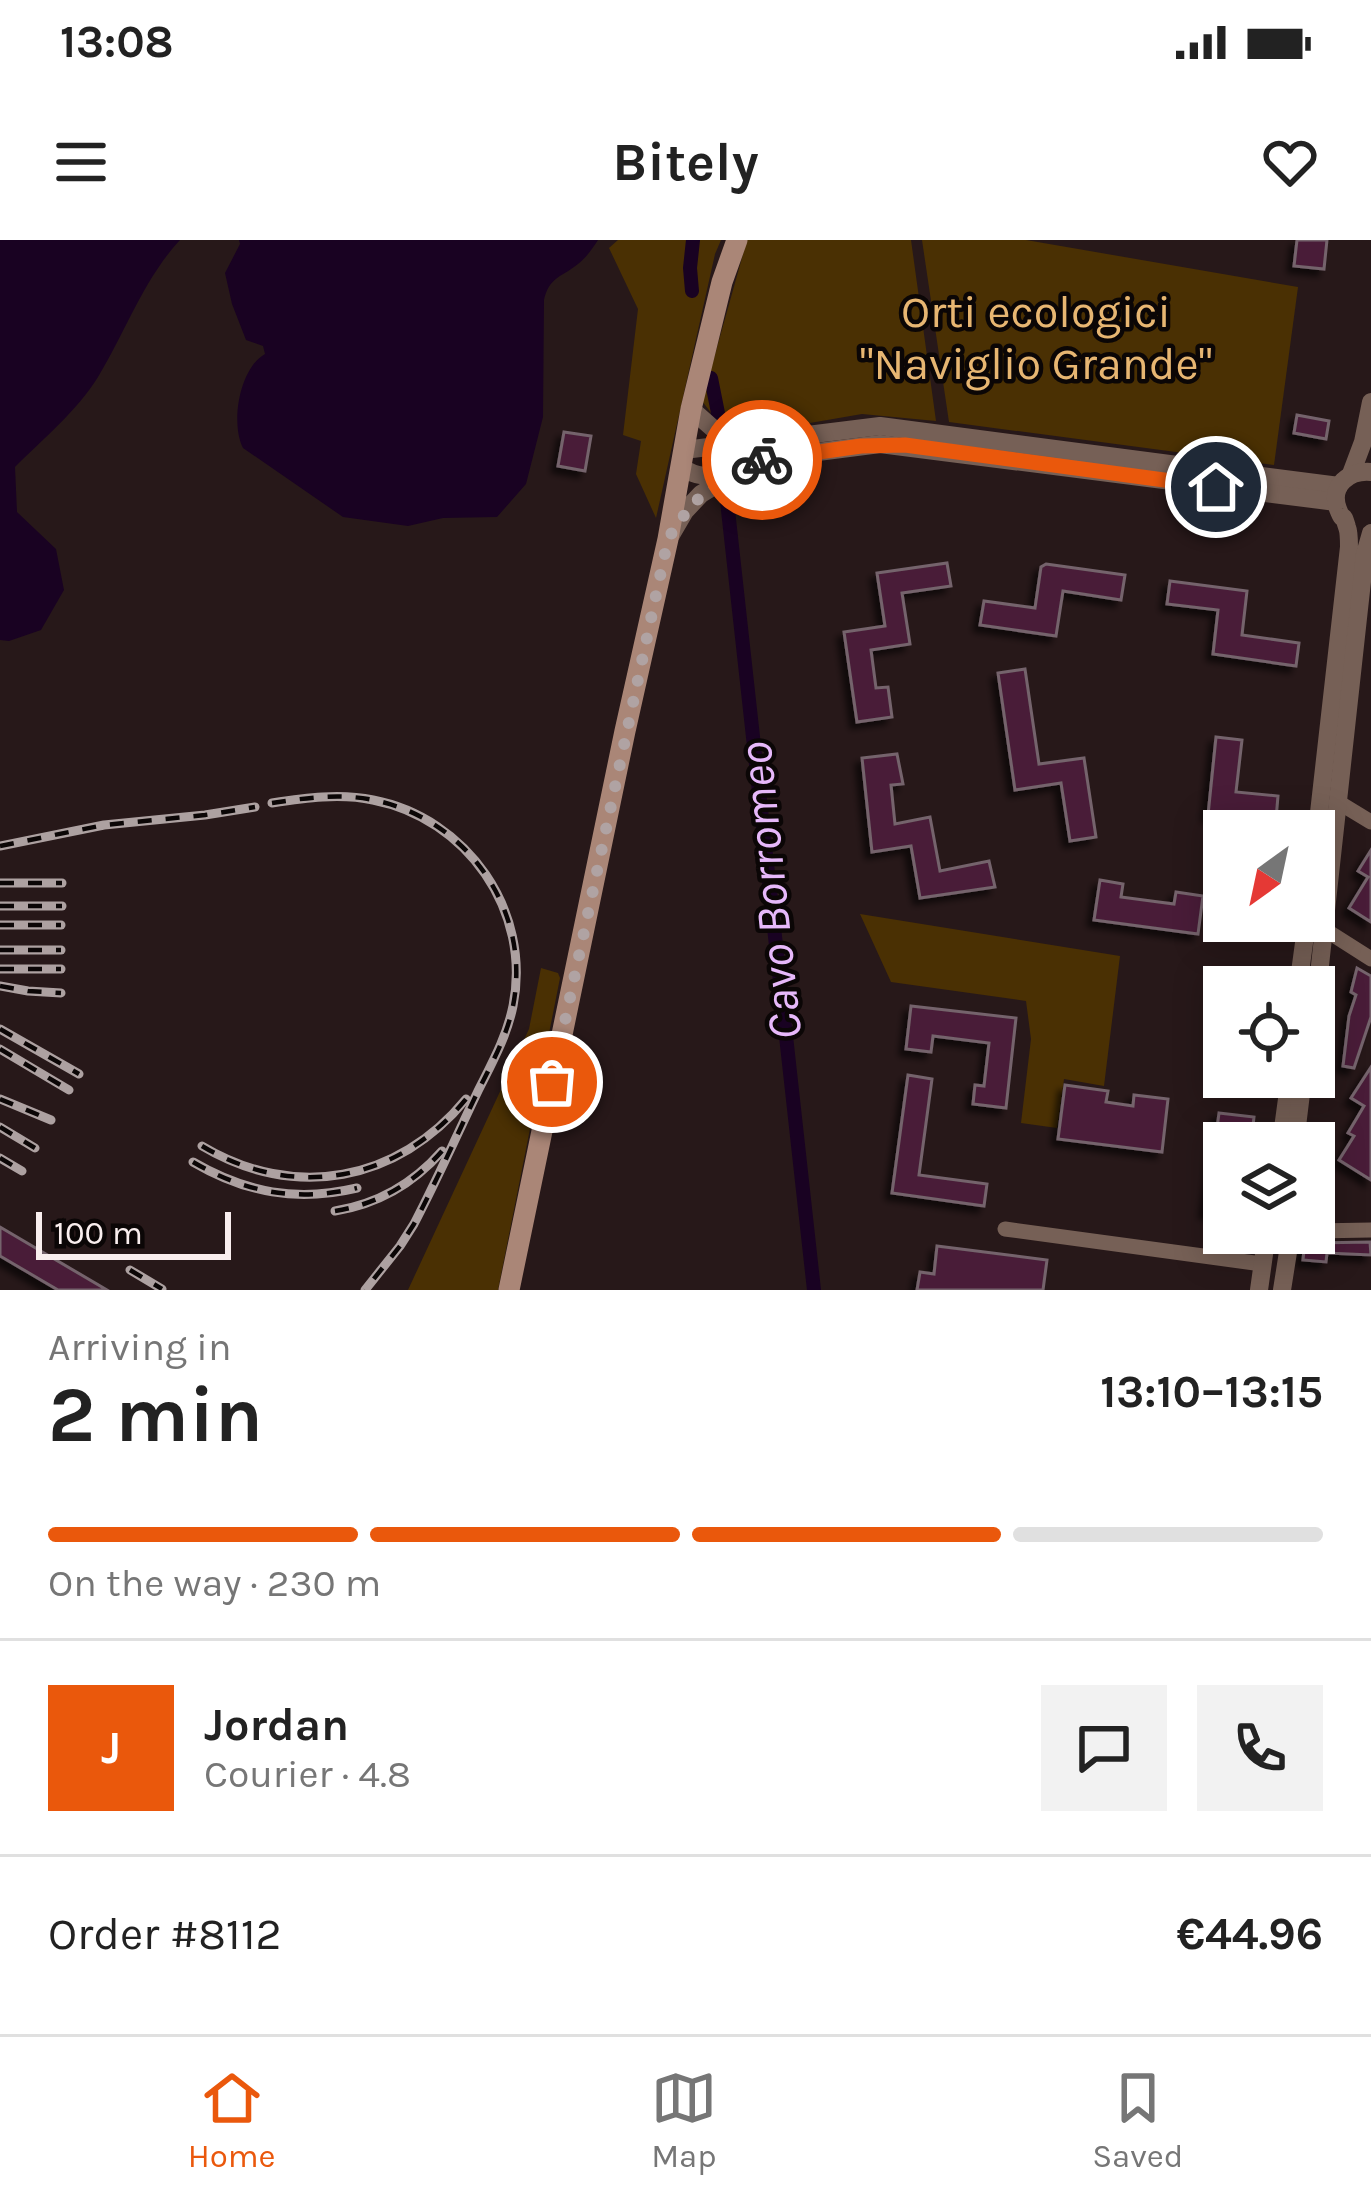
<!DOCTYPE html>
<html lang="en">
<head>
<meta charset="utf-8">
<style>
  :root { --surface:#fff; --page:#f2f2f2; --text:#222; --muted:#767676; --line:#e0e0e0; --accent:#ea580c }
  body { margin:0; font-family:Karla,sans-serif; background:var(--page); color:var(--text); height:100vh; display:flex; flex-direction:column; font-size:45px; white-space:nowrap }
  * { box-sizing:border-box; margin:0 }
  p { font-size:39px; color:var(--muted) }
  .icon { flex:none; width:66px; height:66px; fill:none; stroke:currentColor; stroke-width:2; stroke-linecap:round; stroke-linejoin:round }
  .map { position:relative; height:1050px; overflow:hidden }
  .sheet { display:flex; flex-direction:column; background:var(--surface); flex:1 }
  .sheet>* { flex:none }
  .needle { width:78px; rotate:213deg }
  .fabs { position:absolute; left:1203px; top:570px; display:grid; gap:24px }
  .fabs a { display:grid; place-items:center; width:132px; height:132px; border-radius:0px; background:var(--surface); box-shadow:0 6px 30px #0003; font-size:60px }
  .scale { position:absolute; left:36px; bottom:30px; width:195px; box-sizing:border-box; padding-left:12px; border:6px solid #f9eeee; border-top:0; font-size:33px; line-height:42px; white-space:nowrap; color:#f9eeee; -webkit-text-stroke:9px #0b0606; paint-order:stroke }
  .pin { position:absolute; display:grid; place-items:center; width:102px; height:102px; color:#fff; margin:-51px; border:6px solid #fff; border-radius:50%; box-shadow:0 3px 12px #0007 }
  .courier { position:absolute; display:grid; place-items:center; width:120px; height:120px; margin:-60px; border:9px solid #ea580c; border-radius:50%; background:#fff; color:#222; box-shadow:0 3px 15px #0007 }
  .overview em { font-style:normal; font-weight:700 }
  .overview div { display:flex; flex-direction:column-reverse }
  .overview { display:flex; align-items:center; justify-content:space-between; height:204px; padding:0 48px }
  h1 { font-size:78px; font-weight:700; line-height:90px }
  .bar { display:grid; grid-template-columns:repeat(4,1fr); gap:18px 12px; align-content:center; height:144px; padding:0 48px }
  .bar i { height:15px; border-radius:9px; background:var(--line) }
  .bar .on { background:var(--accent) }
  .bar p { grid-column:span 4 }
  .line { display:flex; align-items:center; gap:30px; padding:0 48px; border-top:3px solid var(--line) }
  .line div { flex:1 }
  .round { display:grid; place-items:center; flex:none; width:126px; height:126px; border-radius:0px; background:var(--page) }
  .status { display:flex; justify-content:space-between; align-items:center; height:84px; padding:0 60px; background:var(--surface); direction:ltr }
  .status svg { height:33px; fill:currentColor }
  header { display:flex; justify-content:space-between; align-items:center; height:156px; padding:0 48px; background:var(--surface); font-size:54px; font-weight:700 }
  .dock { display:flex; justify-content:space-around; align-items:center; height:168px; border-top:3px solid var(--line); background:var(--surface); font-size:33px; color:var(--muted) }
  .dock a { display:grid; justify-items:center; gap:6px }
  .dock .on { color:var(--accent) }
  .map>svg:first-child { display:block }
  .green { fill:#4a3003 }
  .water { fill:#190222 }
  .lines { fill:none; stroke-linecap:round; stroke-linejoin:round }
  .canal { stroke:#190222; stroke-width:14 }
  .building { fill:#491f38; stroke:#74646c; stroke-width:3; filter:url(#shadow) }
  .minor { stroke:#766056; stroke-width:15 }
  .tertiary { stroke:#766056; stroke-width:18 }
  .secondary { stroke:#aa8677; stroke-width:21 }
  .rail-casing { stroke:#ada1a1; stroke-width:9 }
  .rail { stroke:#0b0606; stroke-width:4.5; stroke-dasharray:14; stroke-linecap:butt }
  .done { stroke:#b0a3a3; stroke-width:12; stroke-dasharray:0 21.6 }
  .route { stroke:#ea580c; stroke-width:15 }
  .labels { text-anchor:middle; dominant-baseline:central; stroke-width:9; stroke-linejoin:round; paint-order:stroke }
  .park-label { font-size:45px; fill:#e7b672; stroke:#0b0606 }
  .water-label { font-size:48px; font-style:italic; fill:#e6b8fa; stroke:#0b0606 }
</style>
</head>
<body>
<div class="status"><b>13:08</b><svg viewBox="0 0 49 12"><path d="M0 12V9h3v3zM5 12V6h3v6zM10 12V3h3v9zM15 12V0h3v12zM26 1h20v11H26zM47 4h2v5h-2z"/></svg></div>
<header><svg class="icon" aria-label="menu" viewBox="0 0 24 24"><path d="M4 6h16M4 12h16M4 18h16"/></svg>Bitely<svg class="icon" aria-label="heart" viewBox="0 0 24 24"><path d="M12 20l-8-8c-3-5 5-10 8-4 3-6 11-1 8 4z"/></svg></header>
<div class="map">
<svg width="1371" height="1050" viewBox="0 0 1371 1050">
  <defs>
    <filter id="shadow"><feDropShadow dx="-6" dy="6" stdDeviation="3" flood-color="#0009"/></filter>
  </defs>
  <rect width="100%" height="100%" fill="#271819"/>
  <g class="green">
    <polygon points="618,0 721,0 715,14 656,278 636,234 641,201 623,195 638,69 609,8"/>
    <polygon points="747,0 911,0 936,181 862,174 740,195 718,182 702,161"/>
    <polygon points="922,0 1026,0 1298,47 1274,225 949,182"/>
    <polygon points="860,674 1120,716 1104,846 1064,839 1057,888 1021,883 1031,799 1026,761 891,742"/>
    <polygon points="541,728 558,733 560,738 498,1050 408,1050 529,789"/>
  </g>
  <g class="water">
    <path d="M0 0H180C143 40 126 91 98 137 77 171 43 199 15 227L17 272 56 309 64 350 41 390 9 401 0 400Z"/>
    <path d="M239 0H598C592 9 586 18 578 24 562 37 549 37 544 60L543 177 526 244 497 277 443 278 408 286 343 277 243 208C230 182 240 128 265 114L263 106 246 100 232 64 225 33 240 4Z"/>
  </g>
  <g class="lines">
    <g class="canal">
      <polyline points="692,51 690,28 693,0"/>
      <polyline points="711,138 719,178"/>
      <polyline points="726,252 814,1050"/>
    </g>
  </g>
  <g class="building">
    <polygon points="1297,0 1327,0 1324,29 1294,26"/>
    <polygon points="1297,175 1329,181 1326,199 1294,193"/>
    <polygon points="564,192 591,196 585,231 558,226"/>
    <polygon points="947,323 951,346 902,353 910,404 871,410 876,448 888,447 892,477 857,482 844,392 885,386 877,333"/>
    <polygon points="1046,324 1125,335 1121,360 1063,351 1056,396 980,385 984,361 1035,368 1041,327"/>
    <polygon points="1170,341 1247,351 1242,395 1299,403 1296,426 1213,414 1218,370 1167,364"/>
    <polygon points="1025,429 1039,524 1084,518 1096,597 1070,601 1061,543 1015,550 998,433"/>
    <polygon points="1216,497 1242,500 1236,552 1278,556 1275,591 1249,591 1250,580 1208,575"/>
    <polygon points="897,514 903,544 891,545 895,584 930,577 940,631 989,621 995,647 920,658 911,606 872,612 862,518"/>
    <polygon points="1371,610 1371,682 1349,668 1368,637 1358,631"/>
    <polygon points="1100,640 1123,644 1121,657 1174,664 1176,652 1203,656 1198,694 1094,680"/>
    <polygon points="1357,728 1371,736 1371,777 1354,828 1343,826 1349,776 1356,755 1351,752"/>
    <polygon points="911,766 1016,778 1006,868 973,864 975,845 984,846 989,803 933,796 931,812 906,809"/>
    <polygon points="1371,827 1371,940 1339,920 1354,896 1348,893 1364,866 1351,858"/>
    <polygon points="908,835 932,839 919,935 987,944 984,966 892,953"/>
    <polygon points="1065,845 1108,851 1106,862 1133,866 1134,855 1168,859 1162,912 1058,899"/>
    <polygon points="1219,873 1254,877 1251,903 1224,903 1224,974 1206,972"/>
    <polygon points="0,987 107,1050 58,1050 0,1016"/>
    <polygon points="1305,1000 1314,1003 1370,1002 1371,1015 1327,1013 1326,1022 1303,1020"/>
    <polygon points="937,1006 1047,1020 1043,1050 917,1050 920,1032 934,1034"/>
  </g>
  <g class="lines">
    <g class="minor">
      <polyline points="1338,562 1371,582"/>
      <polyline points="1324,689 1371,719"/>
      <polyline points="1005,989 1262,1024"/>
      <polyline points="1314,991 1371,990"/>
    </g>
    <g class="tertiary">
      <polyline points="691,169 717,192 741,201"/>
      <polyline points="684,210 880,186 1339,246"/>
      <path d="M681 227C698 238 707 237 727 233"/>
      <polyline points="1351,234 1363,202 1371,162"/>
      <polyline points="671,295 685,271 701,254 748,225 779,217 880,204 1336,262"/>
      <path d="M1314 617 1349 307C1349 301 1349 292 1347 287 1341 267 1345 287 1338 269 1329 245 1350 230 1371 232"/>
      <polyline points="1298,747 1307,681"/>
      <polyline points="1314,780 1365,314 1371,293"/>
      <polyline points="1281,903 1290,837"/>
      <polyline points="1295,903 1303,837"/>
      <polyline points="1259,1050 1267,993"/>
      <polyline points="1282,1050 1291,993"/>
    </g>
    <polyline class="secondary" points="509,1050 625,491 668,299 691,169 722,42 737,0"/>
    <defs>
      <g id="rail">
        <path d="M272 563C305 558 340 553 373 560 467 578 532 671 513 766 507 796 492 823 478 851 457 895 437 940 414 984L400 1006 365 1050"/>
        <polyline points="0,606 104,585 205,575 255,567"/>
        <polyline points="0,643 62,643"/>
        <polyline points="0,666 62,666"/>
        <polyline points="0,685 61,685"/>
        <polyline points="0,710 61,710"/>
        <polyline points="0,729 61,729"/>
        <polyline points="0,746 28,751 61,753"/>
        <polyline points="0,789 79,834"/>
        <polyline points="0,809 69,850"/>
        <polyline points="0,859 51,880"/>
        <polyline points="0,887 35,908"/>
        <path d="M202 906C294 961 398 942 466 859"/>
        <polyline points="0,918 22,931"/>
        <path d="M193 922C246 953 297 962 357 948"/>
        <path d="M335 971C378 964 413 944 442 911"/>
        <polyline points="130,1030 162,1049"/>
      </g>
    </defs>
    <use href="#rail" class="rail-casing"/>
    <use href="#rail" class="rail"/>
  </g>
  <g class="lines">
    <path class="done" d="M552 842 668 299C693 258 717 237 762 220"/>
    <polyline class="route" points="762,220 861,206 905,205 1216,247"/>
  </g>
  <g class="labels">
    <g class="park-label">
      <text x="1036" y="72">Orti ecologici<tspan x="1036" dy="52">"Naviglio Grande"</tspan></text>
    </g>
    <g class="water-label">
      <text transform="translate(770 651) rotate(-96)">Cavo Borromeo</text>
    </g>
  </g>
</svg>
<div class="fabs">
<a><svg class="needle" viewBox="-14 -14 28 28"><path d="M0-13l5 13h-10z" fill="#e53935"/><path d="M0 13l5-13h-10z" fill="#767676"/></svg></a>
<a><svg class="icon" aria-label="locate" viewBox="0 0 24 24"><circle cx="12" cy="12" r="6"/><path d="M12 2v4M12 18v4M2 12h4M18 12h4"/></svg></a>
<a><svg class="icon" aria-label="layers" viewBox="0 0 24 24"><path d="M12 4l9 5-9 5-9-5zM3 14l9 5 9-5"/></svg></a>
</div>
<div class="scale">100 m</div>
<div class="pin" style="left:552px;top:842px;background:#ea580c"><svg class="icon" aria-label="bag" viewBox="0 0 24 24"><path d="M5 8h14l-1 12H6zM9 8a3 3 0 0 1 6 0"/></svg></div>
<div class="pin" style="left:1216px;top:247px;background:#1f2937"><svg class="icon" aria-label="home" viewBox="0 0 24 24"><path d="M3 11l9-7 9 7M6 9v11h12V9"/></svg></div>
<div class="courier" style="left:762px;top:220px"><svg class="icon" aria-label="bike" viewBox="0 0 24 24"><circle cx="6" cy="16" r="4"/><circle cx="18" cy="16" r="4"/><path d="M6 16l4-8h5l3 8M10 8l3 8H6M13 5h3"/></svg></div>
</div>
<section class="sheet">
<div class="overview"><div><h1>2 min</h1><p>Arriving in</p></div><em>13:10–13:15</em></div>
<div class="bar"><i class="on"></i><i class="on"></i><i class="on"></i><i></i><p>On the way · 230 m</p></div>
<div class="line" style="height:216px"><b class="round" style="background:var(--accent);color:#fff">J</b><div><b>Jordan</b><p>Courier · 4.8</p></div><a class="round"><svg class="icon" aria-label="chat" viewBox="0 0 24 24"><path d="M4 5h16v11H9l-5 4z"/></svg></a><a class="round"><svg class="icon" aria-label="phone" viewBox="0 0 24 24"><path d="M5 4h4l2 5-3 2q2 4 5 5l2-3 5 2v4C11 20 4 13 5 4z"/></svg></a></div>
<div class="line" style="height:156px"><div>Order #8112</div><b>€44.96</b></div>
</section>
<nav class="dock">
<a class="on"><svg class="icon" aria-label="home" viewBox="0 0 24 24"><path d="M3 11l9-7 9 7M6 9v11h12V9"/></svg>Home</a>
<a><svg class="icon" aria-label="map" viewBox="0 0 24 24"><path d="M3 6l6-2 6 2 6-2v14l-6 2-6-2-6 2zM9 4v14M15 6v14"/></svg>Map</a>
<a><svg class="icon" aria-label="saved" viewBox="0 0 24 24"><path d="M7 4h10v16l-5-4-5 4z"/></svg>Saved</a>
</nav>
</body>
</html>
